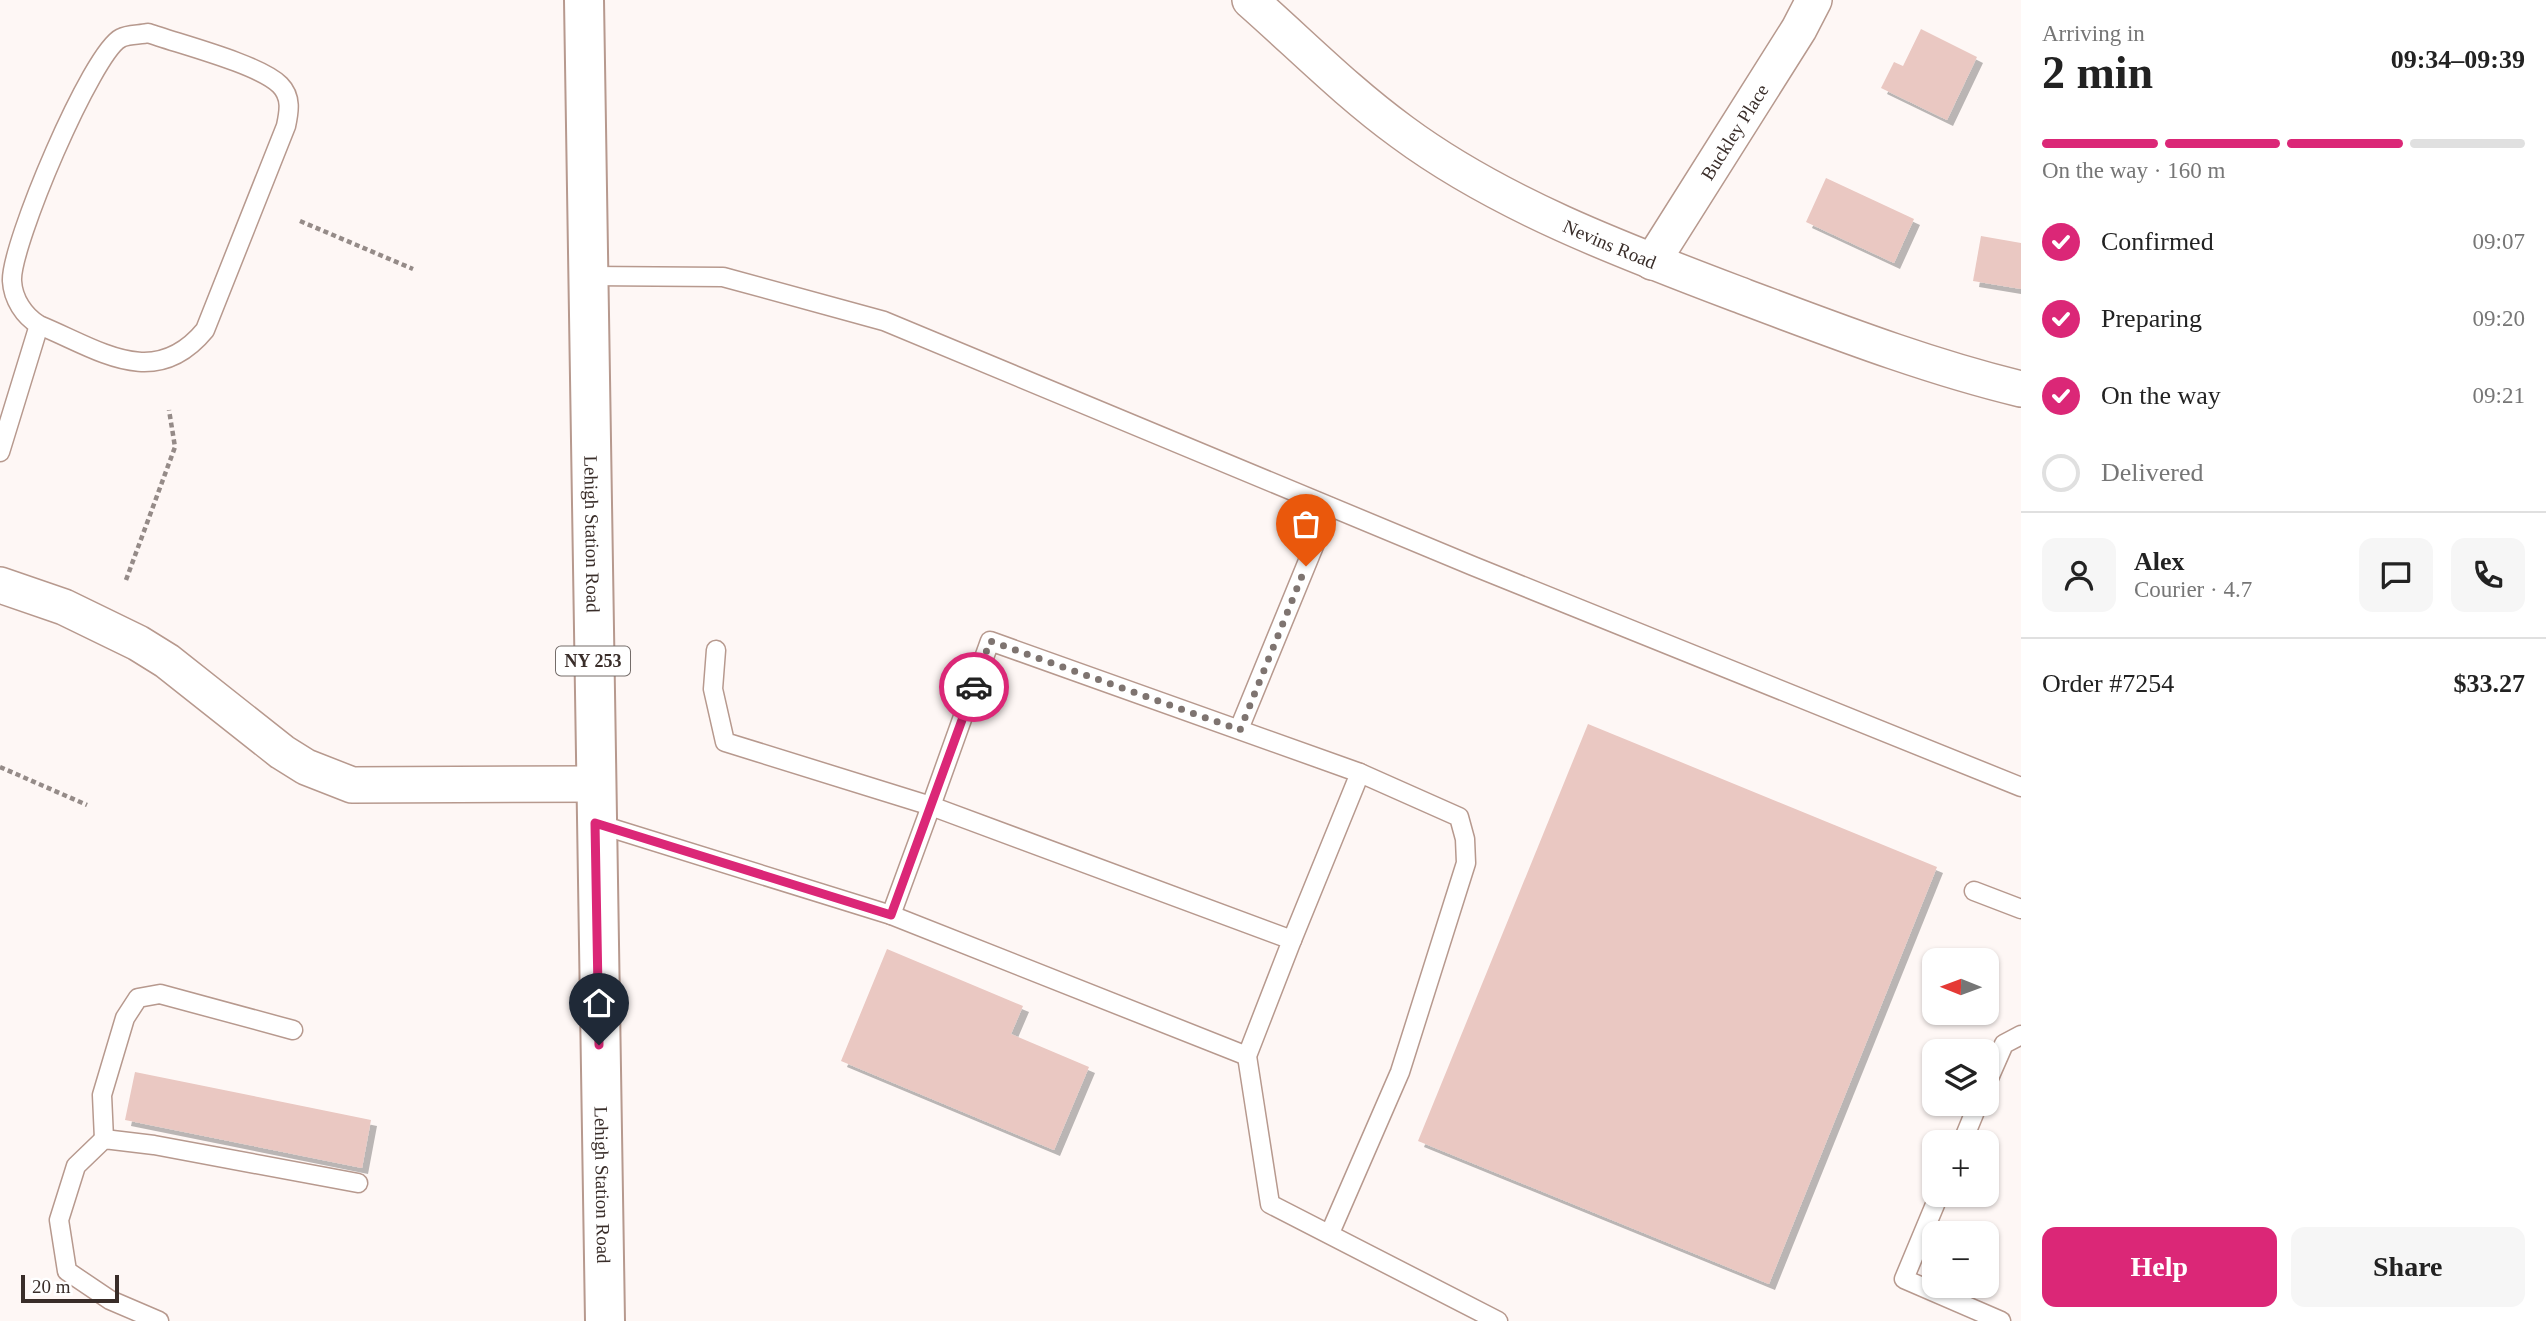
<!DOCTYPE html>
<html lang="en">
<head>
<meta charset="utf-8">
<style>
  :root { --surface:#fff; --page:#f6f6f6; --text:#222; --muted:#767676; --line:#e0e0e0; --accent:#db2777 }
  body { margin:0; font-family:"Times New Roman",serif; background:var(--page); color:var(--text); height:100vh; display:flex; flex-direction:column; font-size:26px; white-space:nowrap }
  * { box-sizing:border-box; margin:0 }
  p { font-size:23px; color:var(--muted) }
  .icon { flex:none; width:38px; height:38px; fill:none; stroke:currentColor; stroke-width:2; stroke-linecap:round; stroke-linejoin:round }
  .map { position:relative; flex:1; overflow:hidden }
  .details { display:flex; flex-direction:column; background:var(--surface); width:525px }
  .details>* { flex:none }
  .needle { width:46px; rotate:271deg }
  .fabs { position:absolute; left:1922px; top:948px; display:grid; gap:14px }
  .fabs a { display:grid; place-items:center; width:77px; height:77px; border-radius:14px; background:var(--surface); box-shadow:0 2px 5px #0004; font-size:35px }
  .scale { position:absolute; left:21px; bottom:18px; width:98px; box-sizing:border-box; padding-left:7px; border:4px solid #392d29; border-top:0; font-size:19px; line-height:24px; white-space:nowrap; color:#392d29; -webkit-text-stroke:5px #fff; paint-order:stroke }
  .pin { position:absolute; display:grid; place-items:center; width:60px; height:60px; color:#fff; margin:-72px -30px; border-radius:50% 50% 50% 0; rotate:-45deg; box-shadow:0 0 7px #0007 }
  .pin .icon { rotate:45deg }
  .courier { position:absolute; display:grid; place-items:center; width:70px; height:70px; margin:-35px; border:5px solid #db2777; border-radius:50%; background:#fff; color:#222; box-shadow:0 2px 9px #0007 }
  .headline em { font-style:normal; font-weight:700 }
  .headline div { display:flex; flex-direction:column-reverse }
  .headline { display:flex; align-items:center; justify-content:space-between; height:119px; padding:0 21px }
  h1 { font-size:46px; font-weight:700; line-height:52px }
  .bar { display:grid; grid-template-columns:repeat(4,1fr); gap:10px 7px; align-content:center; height:84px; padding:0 21px }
  .bar i { height:9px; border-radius:5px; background:var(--line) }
  .bar .selected { background:var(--accent) }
  .bar p { grid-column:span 4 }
  .line { display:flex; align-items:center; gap:18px; padding:0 21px; border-top:2px solid var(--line) }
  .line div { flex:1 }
  .round { display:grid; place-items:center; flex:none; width:74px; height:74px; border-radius:14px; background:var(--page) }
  ol { padding:0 21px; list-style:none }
  li { display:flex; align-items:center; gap:21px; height:77px }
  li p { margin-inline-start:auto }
  li .icon { padding:7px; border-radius:50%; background:var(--accent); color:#fff; stroke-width:4 }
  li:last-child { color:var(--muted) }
  li i { width:38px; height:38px; border:4px solid var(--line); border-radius:50% }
  .primary-button { display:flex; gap:14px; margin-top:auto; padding:14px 21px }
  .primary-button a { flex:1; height:80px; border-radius:14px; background:var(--accent); color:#fff; font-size:28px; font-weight:700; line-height:80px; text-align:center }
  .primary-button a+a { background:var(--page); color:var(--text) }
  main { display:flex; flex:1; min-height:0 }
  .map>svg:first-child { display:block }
  .building { fill:#eac8c2; filter:url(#shadow) }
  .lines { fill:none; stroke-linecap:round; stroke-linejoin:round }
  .lane-casing { stroke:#b7998e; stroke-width:21 }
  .street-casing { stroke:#b7998e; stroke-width:38 }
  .primary-casing { stroke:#b7998e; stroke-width:42 }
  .path { stroke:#958b88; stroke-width:4.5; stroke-dasharray:5 3.5; stroke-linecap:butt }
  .lane { stroke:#fff; stroke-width:18 }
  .street { stroke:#fff; stroke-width:35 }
  .primary { stroke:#fff; stroke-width:38 }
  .done { stroke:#7e7470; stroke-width:7; stroke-dasharray:0 12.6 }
  .route { stroke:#db2777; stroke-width:9 }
  .labels { text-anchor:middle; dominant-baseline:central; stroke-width:5; stroke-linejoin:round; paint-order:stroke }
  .shield { fill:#fff; stroke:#746c69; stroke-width:2 }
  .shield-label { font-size:18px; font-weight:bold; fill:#392d29 }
  .street-label { font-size:19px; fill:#392d29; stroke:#fff }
</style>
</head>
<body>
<main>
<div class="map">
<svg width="2021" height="1321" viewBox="0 0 2021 1321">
  <defs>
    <filter id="shadow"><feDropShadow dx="6" dy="6" stdDeviation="0" flood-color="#0004"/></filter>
  </defs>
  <rect width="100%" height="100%" fill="#fef7f5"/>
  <g class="building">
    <polygon points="1921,29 1977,57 1947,120 1881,88 1894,62 1903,66"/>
    <polygon points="1826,178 1914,219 1894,263 1806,222"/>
    <polygon points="1981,236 2021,243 2021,289 1973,281"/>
    <polygon points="1588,724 1937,867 1769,1284 1418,1141"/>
    <polygon points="887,949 1023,1006 1011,1034 1089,1067 1054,1150 841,1061"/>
    <polygon points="135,1072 371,1120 362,1168 125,1120"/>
  </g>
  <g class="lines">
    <defs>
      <g id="lane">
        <path d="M148 33C179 44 259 64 280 85 292 97 289 112 286 126L205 330C154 392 98 349 39 325 24 316 13 299 12 281 10 246 92 52 121 38 128 34 140 35 148 33Z"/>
        <polyline points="588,276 723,277 884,321 1473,566 2021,787"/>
        <polyline points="0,452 39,325"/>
        <polyline points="716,650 713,689 725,742 931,806 990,641 1360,773 1292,940"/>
        <polyline points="1239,729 1330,507"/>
        <polyline points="595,823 891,915 931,806 1292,940 1247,1056 1270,1204 1498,1321"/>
        <polyline points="1974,891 2021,909"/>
        <polyline points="891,915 1247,1056"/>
        <polyline points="1986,1085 2004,1044 2021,1035"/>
        <polyline points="104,1139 102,1095 125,1018 138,998 160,994 293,1030"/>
        <polyline points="1962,1143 1978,1104"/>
        <polyline points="1939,1195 1904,1279 2001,1321"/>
        <polyline points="1330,1233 1400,1072 1466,863 1465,839 1459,817 1360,773"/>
        <polyline points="159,1321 110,1300 67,1271 59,1220 76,1166 104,1139 154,1145 358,1183"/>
      </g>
      <g id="street">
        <path id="s1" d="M1250 0C1300 44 1347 92 1402 132 1502 206 1629 253 1745 297 1836 331 1926 366 2021 389"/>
        <path id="s2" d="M1652 262 1799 29 1814 0"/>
        <polyline points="0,585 64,607 138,643 167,661 282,752 306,767 352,785 595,784"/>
      </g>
      <g id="primary">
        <path id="s3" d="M584 0 605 1321"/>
      </g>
    </defs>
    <use href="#lane" class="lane-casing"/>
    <use href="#street" class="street-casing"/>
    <use href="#primary" class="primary-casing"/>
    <g class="path">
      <polyline points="300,221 413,269"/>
      <polyline points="126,580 175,447 169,410"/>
      <polyline points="0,767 87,805"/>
    </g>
    <use href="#lane" class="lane"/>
    <use href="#street" class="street"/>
    <use href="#primary" class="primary"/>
  </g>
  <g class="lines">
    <polyline class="done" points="974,687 990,641 1240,730 1306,566"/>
    <polyline class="route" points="599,1045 595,823 891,915 974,687"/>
  </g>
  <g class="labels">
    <rect class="shield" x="556" y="646.5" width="74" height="29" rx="5"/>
    <g class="shield-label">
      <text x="593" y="661">NY 253</text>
    </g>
    <g class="street-label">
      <text stroke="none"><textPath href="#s2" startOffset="154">Buckley Place</textPath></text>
      <text stroke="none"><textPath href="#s1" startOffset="438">Nevins Road</textPath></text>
      <text stroke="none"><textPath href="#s3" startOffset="534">Lehigh Station Road</textPath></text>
      <text stroke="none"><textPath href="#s3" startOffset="1185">Lehigh Station Road</textPath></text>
    </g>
  </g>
</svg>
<div class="fabs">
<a><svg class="needle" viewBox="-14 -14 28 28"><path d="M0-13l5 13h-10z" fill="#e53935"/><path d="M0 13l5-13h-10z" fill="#767676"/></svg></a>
<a><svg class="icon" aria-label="layers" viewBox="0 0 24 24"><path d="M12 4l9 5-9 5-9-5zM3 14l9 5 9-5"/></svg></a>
<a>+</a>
<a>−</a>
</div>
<div class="scale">20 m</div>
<div class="pin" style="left:1306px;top:566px;background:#ea580c"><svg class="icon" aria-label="bag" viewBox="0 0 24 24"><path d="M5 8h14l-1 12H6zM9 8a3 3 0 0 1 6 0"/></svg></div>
<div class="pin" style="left:599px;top:1045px;background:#1f2937"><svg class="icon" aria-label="home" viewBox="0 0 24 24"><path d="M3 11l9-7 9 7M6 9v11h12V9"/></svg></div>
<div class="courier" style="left:974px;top:687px"><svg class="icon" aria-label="car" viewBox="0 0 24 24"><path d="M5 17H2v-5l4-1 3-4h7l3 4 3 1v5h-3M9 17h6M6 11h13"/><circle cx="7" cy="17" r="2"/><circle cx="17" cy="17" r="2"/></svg></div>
</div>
<section class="details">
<div class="headline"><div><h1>2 min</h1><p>Arriving in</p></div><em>09:34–09:39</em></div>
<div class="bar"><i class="selected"></i><i class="selected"></i><i class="selected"></i><i></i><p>On the way · 160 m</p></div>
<ol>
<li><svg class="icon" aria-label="check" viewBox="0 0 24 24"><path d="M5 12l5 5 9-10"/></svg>Confirmed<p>09:07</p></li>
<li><svg class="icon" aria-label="check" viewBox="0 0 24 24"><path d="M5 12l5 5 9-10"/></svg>Preparing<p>09:20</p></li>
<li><svg class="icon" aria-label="check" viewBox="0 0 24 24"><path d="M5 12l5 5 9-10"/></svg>On the way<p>09:21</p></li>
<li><i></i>Delivered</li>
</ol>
<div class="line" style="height:126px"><a class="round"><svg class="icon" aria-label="person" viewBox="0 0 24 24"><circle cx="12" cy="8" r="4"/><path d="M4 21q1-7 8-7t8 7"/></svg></a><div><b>Alex</b><p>Courier · 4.7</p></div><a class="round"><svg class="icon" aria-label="chat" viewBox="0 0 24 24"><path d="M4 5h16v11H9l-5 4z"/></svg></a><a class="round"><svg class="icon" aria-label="phone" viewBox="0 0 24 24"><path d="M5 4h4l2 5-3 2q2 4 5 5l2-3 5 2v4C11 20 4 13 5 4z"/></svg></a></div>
<div class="line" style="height:91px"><div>Order #7254</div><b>$33.27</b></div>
<div class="primary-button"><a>Help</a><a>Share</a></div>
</section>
</main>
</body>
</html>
